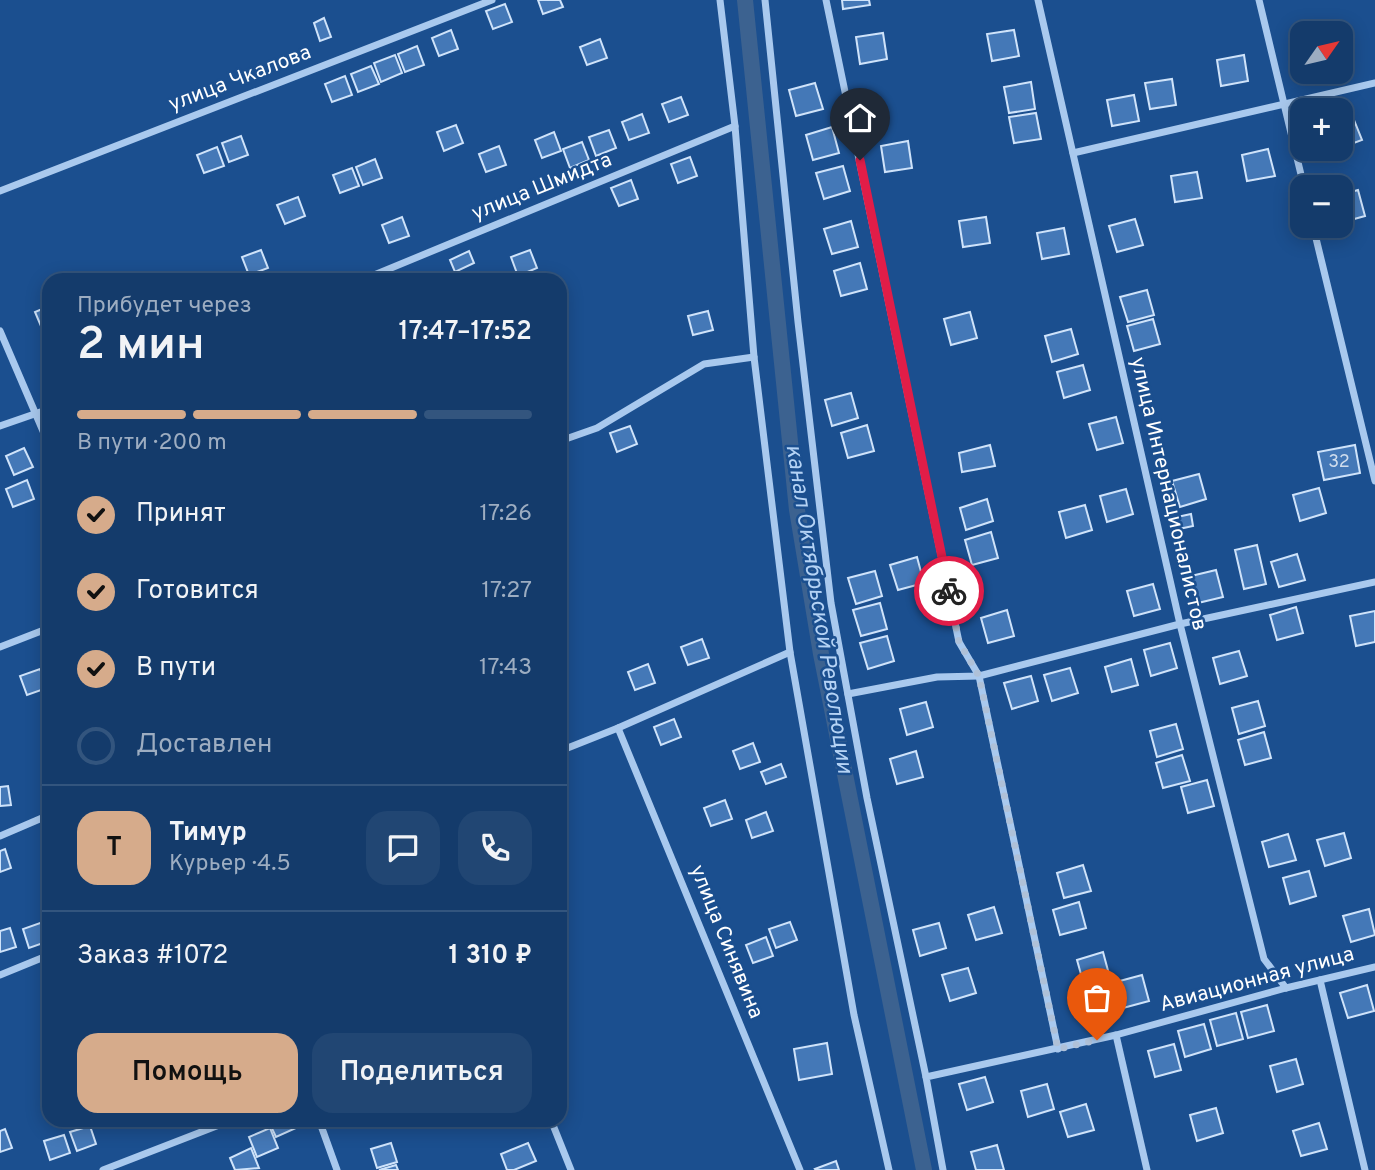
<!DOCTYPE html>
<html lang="ru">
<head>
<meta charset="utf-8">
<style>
  :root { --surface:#143b6b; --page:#214673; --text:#f1f3f6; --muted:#9dadc1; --line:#33557e; --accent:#d6ab8b }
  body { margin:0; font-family:Overpass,sans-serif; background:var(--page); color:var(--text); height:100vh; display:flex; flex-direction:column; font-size:26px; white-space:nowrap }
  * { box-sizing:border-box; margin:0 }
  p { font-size:23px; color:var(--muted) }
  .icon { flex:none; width:38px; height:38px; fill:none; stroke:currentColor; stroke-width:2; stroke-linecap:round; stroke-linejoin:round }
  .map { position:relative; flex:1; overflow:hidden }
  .panel { position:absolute; left:42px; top:273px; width:525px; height:854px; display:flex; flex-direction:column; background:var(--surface); border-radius:21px; box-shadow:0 4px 18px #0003,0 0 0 2px var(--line) }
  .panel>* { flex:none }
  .needle { width:46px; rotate:56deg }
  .controls { position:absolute; left:1290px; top:21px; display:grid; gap:14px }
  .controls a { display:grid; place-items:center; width:63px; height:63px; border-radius:14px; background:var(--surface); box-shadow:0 4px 18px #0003,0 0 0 2px var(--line); font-size:35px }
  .pin { position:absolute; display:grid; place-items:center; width:60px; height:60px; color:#fff; margin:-72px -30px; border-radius:50% 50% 50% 0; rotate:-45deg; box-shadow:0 0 7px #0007 }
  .pin .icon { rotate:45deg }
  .courier { position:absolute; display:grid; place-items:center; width:70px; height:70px; margin:-35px; border:5px solid #e11d48; border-radius:50%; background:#fff; color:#222; box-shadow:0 2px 9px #0007 }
  .overview em { font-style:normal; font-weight:600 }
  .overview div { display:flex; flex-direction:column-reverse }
  .overview { display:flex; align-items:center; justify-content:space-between; height:119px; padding:0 35px }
  h1 { font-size:46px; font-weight:600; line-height:52px }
  .bar { display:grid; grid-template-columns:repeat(4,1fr); gap:10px 7px; align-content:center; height:84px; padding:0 35px }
  .bar i { height:9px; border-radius:5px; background:var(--line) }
  .bar .selected { background:var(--accent) }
  .bar p { grid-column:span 4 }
  .line { display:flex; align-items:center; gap:18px; padding:0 35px; border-top:2px solid var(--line) }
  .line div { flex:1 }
  .round { display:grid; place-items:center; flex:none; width:74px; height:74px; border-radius:21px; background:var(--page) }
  ol { padding:0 35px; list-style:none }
  li { display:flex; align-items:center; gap:21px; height:77px }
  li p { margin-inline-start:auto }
  li .icon { padding:7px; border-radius:50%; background:var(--accent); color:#111; stroke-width:4 }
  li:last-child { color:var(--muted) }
  li i { width:38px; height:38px; border:4px solid var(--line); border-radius:50% }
  .primary-button { display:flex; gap:14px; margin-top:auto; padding:14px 35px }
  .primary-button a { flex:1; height:80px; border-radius:21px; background:var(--accent); color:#111; font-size:28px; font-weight:600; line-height:80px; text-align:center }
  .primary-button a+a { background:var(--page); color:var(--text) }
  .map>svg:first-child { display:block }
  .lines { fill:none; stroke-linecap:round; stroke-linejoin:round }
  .canal { stroke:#3c6290; stroke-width:16 }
  .building { fill:#4478b7; stroke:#cfe3fa; stroke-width:2 }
  .minor { stroke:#a9c9ee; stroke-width:7 }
  .done { stroke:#afc1d8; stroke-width:7; stroke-dasharray:0 12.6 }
  .route { stroke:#e11d48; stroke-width:9 }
  .labels { text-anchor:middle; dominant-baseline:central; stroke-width:5; stroke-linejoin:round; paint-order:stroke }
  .number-label { font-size:18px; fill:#d0dded }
  .street-label { font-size:21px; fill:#fff; stroke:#1b4f8f }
  .water-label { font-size:23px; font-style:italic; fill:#b5d3f5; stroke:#1b4f8f }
</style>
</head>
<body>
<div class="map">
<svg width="1375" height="1170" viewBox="0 0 1375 1170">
  <rect width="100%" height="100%" fill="#1b4f8f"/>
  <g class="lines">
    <polyline class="canal" points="745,0 797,510 821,654 924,1170"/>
  </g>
  <g class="building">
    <polygon points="538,0 560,0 563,7 543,14"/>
    <polygon points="842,0 869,0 870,5 843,9"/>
    <polygon points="505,4 512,22 493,29 486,11"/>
    <polygon points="324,18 331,37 320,41 314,23"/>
    <polygon points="451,30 458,49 439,56 432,38"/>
    <polygon points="1014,30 1019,56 992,61 987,34"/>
    <polygon points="883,33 887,59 860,64 856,37"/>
    <polygon points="600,39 607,58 587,65 580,47"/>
    <polygon points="417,46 424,65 405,72 398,54"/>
    <polygon points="395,55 402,73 381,82 374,63"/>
    <polygon points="1244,55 1248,81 1221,86 1217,60"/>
    <polygon points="371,66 379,84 358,92 351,74"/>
    <polygon points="345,76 352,95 332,102 325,84"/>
    <polygon points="1172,79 1176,105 1150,109 1145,83"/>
    <polygon points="1031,82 1035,109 1009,113 1004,87"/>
    <polygon points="815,83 823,109 796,116 789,90"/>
    <polygon points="1134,95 1139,121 1112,126 1107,100"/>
    <polygon points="681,97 688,115 669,122 662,104"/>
    <polygon points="1036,113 1041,139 1014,143 1009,117"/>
    <polygon points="642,114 649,133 629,140 622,122"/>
    <polygon points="1354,120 1362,140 1340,148 1340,123"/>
    <polygon points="456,125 463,143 444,151 437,132"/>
    <polygon points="832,127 839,153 813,160 806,135"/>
    <polygon points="609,130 616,148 596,156 589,137"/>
    <polygon points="554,132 561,151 542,158 535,140"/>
    <polygon points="241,136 248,155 229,162 222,143"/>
    <polygon points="908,141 912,168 885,172 881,146"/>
    <polygon points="582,142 589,160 570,168 563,149"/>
    <polygon points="499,146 506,165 486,172 479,154"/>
    <polygon points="217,147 224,166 204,173 197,155"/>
    <polygon points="1268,149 1275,176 1247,181 1242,155"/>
    <polygon points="690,157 697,176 678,183 671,164"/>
    <polygon points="375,159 382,178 363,185 356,167"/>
    <polygon points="843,166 850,191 824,199 816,173"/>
    <polygon points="352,168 359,186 340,193 333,175"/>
    <polygon points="1197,172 1202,198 1175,202 1171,176"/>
    <polygon points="631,180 638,199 619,206 611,188"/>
    <polygon points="1358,190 1365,216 1340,223 1340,195"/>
    <polygon points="298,197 305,216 285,224 277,205"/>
    <polygon points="402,217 409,236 389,243 382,225"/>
    <polygon points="986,217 990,243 963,247 959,221"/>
    <polygon points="1135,219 1143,245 1117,252 1109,226"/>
    <polygon points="851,221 858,247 832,254 824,229"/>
    <polygon points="1064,228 1069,254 1042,259 1037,233"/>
    <polygon points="261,250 268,268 249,275 242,257"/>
    <polygon points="530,250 537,268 518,276 511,257"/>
    <polygon points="469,251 474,263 455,272 450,260"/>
    <polygon points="860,263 867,289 841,296 834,271"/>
    <polygon points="1147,290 1154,315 1128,322 1120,297"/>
    <polygon points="49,306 49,328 43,331 35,312"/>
    <polygon points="708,311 713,330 693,335 688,316"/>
    <polygon points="970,312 977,338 951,345 944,319"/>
    <polygon points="1153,319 1160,344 1134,351 1127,326"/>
    <polygon points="1071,329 1078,354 1052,362 1045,336"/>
    <polygon points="1083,365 1090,390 1064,398 1057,372"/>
    <polygon points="851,393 858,418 832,426 825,400"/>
    <polygon points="1116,417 1123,443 1097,450 1089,424"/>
    <polygon points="867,425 874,451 848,458 841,433"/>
    <polygon points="630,426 637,444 617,452 610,433"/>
    <polygon points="990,445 995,466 962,472 959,453"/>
    <polygon points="1355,445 1360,473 1324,480 1318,452"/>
    <polygon points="24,448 33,467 14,475 6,456"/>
    <polygon points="1199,474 1206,499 1180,507 1172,481"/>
    <polygon points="27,480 34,499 13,507 6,489"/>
    <polygon points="1319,488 1326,513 1300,521 1293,495"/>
    <polygon points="1126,489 1133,514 1107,522 1100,496"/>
    <polygon points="987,499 993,521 966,530 960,508"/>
    <polygon points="1085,505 1092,530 1066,538 1059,512"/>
    <polygon points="1191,514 1193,526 1179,529 1177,517"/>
    <polygon points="991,532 998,558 972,565 965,540"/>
    <polygon points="1257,545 1266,584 1244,589 1235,550"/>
    <polygon points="1297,554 1305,580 1279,587 1271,562"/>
    <polygon points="917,557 924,583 898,590 890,565"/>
    <polygon points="1216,570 1223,597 1198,603 1191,576"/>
    <polygon points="875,571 882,596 856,604 848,578"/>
    <polygon points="1153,584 1160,609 1134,616 1127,591"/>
    <polygon points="880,603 887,629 861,636 853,610"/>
    <polygon points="1296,607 1303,633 1277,640 1270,615"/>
    <polygon points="1007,610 1014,636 988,643 981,618"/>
    <polygon points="1375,611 1375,642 1356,646 1350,616"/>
    <polygon points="887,636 894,661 868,669 860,643"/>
    <polygon points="702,639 709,658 688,665 681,647"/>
    <polygon points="1170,643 1177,668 1151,676 1144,650"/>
    <polygon points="1239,651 1247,676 1220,684 1213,658"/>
    <polygon points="1131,659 1138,685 1112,692 1105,667"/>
    <polygon points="648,664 655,683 635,690 628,672"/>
    <polygon points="1070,668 1078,693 1052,701 1044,675"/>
    <polygon points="40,669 47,688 27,695 20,676"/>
    <polygon points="1031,676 1038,701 1012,709 1004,683"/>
    <polygon points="1258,701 1265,726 1239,734 1232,708"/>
    <polygon points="926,702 933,727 907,735 900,709"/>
    <polygon points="674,719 681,737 661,745 654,727"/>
    <polygon points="1176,724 1183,749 1157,757 1150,731"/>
    <polygon points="1264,732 1271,758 1245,765 1238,740"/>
    <polygon points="753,743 760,762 740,769 733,751"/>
    <polygon points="916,751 923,777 897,784 890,759"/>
    <polygon points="1182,755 1190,781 1163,788 1156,763"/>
    <polygon points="781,764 786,777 766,784 761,772"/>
    <polygon points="1207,780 1214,806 1188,813 1181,787"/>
    <polygon points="8,786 11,805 0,806 0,787"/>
    <polygon points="725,800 732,819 711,826 704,808"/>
    <polygon points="766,812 773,831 752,838 746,820"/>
    <polygon points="1344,833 1351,858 1325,866 1317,840"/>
    <polygon points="1288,834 1296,860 1269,867 1262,842"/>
    <polygon points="5,849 11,868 0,872 0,851"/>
    <polygon points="1083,865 1091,891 1064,898 1057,873"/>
    <polygon points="1309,871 1316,896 1290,904 1283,878"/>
    <polygon points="1079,902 1086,928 1060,935 1053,910"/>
    <polygon points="994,907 1002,933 976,940 968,915"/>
    <polygon points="1369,909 1375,935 1351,942 1343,916"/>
    <polygon points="43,922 49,941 29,948 23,929"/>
    <polygon points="790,922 797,940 776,948 769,929"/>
    <polygon points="939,923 946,948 920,956 913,930"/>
    <polygon points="10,928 16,947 0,952 0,931"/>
    <polygon points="766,937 773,956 753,963 746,945"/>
    <polygon points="1103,952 1110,978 1084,985 1077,960"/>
    <polygon points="968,968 976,993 950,1001 942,975"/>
    <polygon points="1142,975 1149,1001 1123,1008 1116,982"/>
    <polygon points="1367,985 1374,1011 1348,1018 1340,993"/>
    <polygon points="1102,990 1109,1015 1083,1022 1076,997"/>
    <polygon points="1267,1005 1274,1031 1248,1038 1241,1012"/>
    <polygon points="1236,1013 1243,1039 1217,1046 1210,1020"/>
    <polygon points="1204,1024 1211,1049 1185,1057 1178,1031"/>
    <polygon points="827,1043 832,1074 799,1080 794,1049"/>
    <polygon points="1174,1044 1181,1070 1155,1077 1148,1051"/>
    <polygon points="1296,1059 1303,1084 1277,1092 1270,1066"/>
    <polygon points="985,1077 993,1102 967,1110 959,1084"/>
    <polygon points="1047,1084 1054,1109 1028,1117 1021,1091"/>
    <polygon points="1086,1104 1094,1130 1068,1137 1060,1112"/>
    <polygon points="1216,1108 1223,1133 1197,1141 1190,1115"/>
    <polygon points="268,1120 293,1120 296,1128 276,1137"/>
    <polygon points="1319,1123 1327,1149 1301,1156 1293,1131"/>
    <polygon points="90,1126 96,1144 77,1151 70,1132"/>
    <polygon points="270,1128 278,1148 257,1157 249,1137"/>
    <polygon points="5,1129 12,1148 0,1152 0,1131"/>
    <polygon points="64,1135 70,1153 50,1160 44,1141"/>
    <polygon points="391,1143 397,1162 377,1168 371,1149"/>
    <polygon points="528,1143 536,1161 514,1170 507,1170 501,1154"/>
    <polygon points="997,1145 1004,1170 976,1170 971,1152"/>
    <polygon points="251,1148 259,1168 235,1170 230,1158"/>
    <polygon points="836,1161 839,1170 816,1170 815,1169"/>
    <polygon points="396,1165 398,1170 379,1170"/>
  </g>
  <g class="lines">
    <g class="minor">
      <polyline points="720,0 735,126 754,357 790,652 854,1015 889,1170"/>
      <polyline points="765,0 798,322 831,603 867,798 926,1077"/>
      <polyline points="826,0 959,642 979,676 1058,1049"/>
      <polyline points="1038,0 1180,624 1264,959 1286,988"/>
      <polyline points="1259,0 1304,187"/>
      <polyline points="1073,153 1375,83"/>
      <polyline points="0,191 492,0"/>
      <polyline points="1313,226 1375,481"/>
      <polyline points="362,280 735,126"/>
      <polyline points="0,331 49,445"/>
      <polyline points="0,426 49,409"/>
      <polyline points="560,441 597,428 704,364 754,357"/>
      <polyline points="0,647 49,628"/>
      <polyline points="848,694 937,677 979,676 1180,624 1375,582"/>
      <polyline points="618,728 800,1170"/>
      <polyline points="560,751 618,728 790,652"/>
      <polyline points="0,836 49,815"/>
      <polyline points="0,975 49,955"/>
      <polyline points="1320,980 1365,1170"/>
      <polyline points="1116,1035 1147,1170"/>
      <polyline points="319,1120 337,1170"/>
      <polyline points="551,1120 571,1170"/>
      <polyline points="103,1170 232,1120"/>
      <polyline points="943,1170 926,1077 1116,1035 1286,988 1375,967"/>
    </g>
  </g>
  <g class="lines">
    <polyline class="done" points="949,591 959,642 979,676 1058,1049 1097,1040"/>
    <polyline class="route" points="860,160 949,591"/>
  </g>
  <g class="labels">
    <g class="number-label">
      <text x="1339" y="462">32</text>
    </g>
    <g class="street-label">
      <text transform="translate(240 79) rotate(-21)">улица Чкалова</text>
      <text transform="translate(542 187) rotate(-22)">улица Шмидта</text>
      <text transform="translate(1168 494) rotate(77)">улица Интернационалистов</text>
      <text transform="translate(726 942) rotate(68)">улица Синявина</text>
      <text transform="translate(1257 980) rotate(-15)">Авиационная улица</text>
    </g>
    <g class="water-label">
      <text transform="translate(818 609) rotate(81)">канал Октябрьской Революции</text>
    </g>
  </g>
</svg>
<div class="controls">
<a><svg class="needle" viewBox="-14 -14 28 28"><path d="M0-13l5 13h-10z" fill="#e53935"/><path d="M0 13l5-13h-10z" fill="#9dadc1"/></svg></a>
<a>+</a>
<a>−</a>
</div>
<div class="pin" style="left:1097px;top:1040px;background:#ea580c"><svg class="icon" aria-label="bag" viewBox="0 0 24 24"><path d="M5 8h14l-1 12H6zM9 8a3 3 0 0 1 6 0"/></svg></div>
<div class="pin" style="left:860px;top:160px;background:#1f2937"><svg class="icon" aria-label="home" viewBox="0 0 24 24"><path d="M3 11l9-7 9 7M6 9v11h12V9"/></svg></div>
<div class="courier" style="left:949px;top:591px"><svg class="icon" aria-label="bike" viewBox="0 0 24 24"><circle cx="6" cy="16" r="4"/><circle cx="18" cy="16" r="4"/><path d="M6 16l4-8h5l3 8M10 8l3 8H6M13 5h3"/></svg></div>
<section class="panel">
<div class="overview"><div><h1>2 мин</h1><p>Прибудет через</p></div><em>17:47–17:52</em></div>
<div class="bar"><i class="selected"></i><i class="selected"></i><i class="selected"></i><i></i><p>В пути · 200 m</p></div>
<ol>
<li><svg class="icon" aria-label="check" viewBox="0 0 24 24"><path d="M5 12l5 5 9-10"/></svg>Принят<p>17:26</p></li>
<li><svg class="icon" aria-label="check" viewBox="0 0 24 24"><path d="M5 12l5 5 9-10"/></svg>Готовится<p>17:27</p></li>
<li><svg class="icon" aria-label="check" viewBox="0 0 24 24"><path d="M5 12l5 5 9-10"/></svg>В пути<p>17:43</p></li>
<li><i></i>Доставлен</li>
</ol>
<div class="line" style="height:126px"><b class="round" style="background:var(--accent);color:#111">Т</b><div><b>Тимур</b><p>Курьер · 4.5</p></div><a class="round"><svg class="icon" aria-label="chat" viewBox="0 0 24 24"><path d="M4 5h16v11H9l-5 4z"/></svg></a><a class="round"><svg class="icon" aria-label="phone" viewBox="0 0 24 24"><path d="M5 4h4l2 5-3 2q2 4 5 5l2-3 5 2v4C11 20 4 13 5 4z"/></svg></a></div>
<div class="line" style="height:91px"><div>Заказ #1072</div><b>1 310 ₽</b></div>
<div class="primary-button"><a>Помощь</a><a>Поделиться</a></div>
</section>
</div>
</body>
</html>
